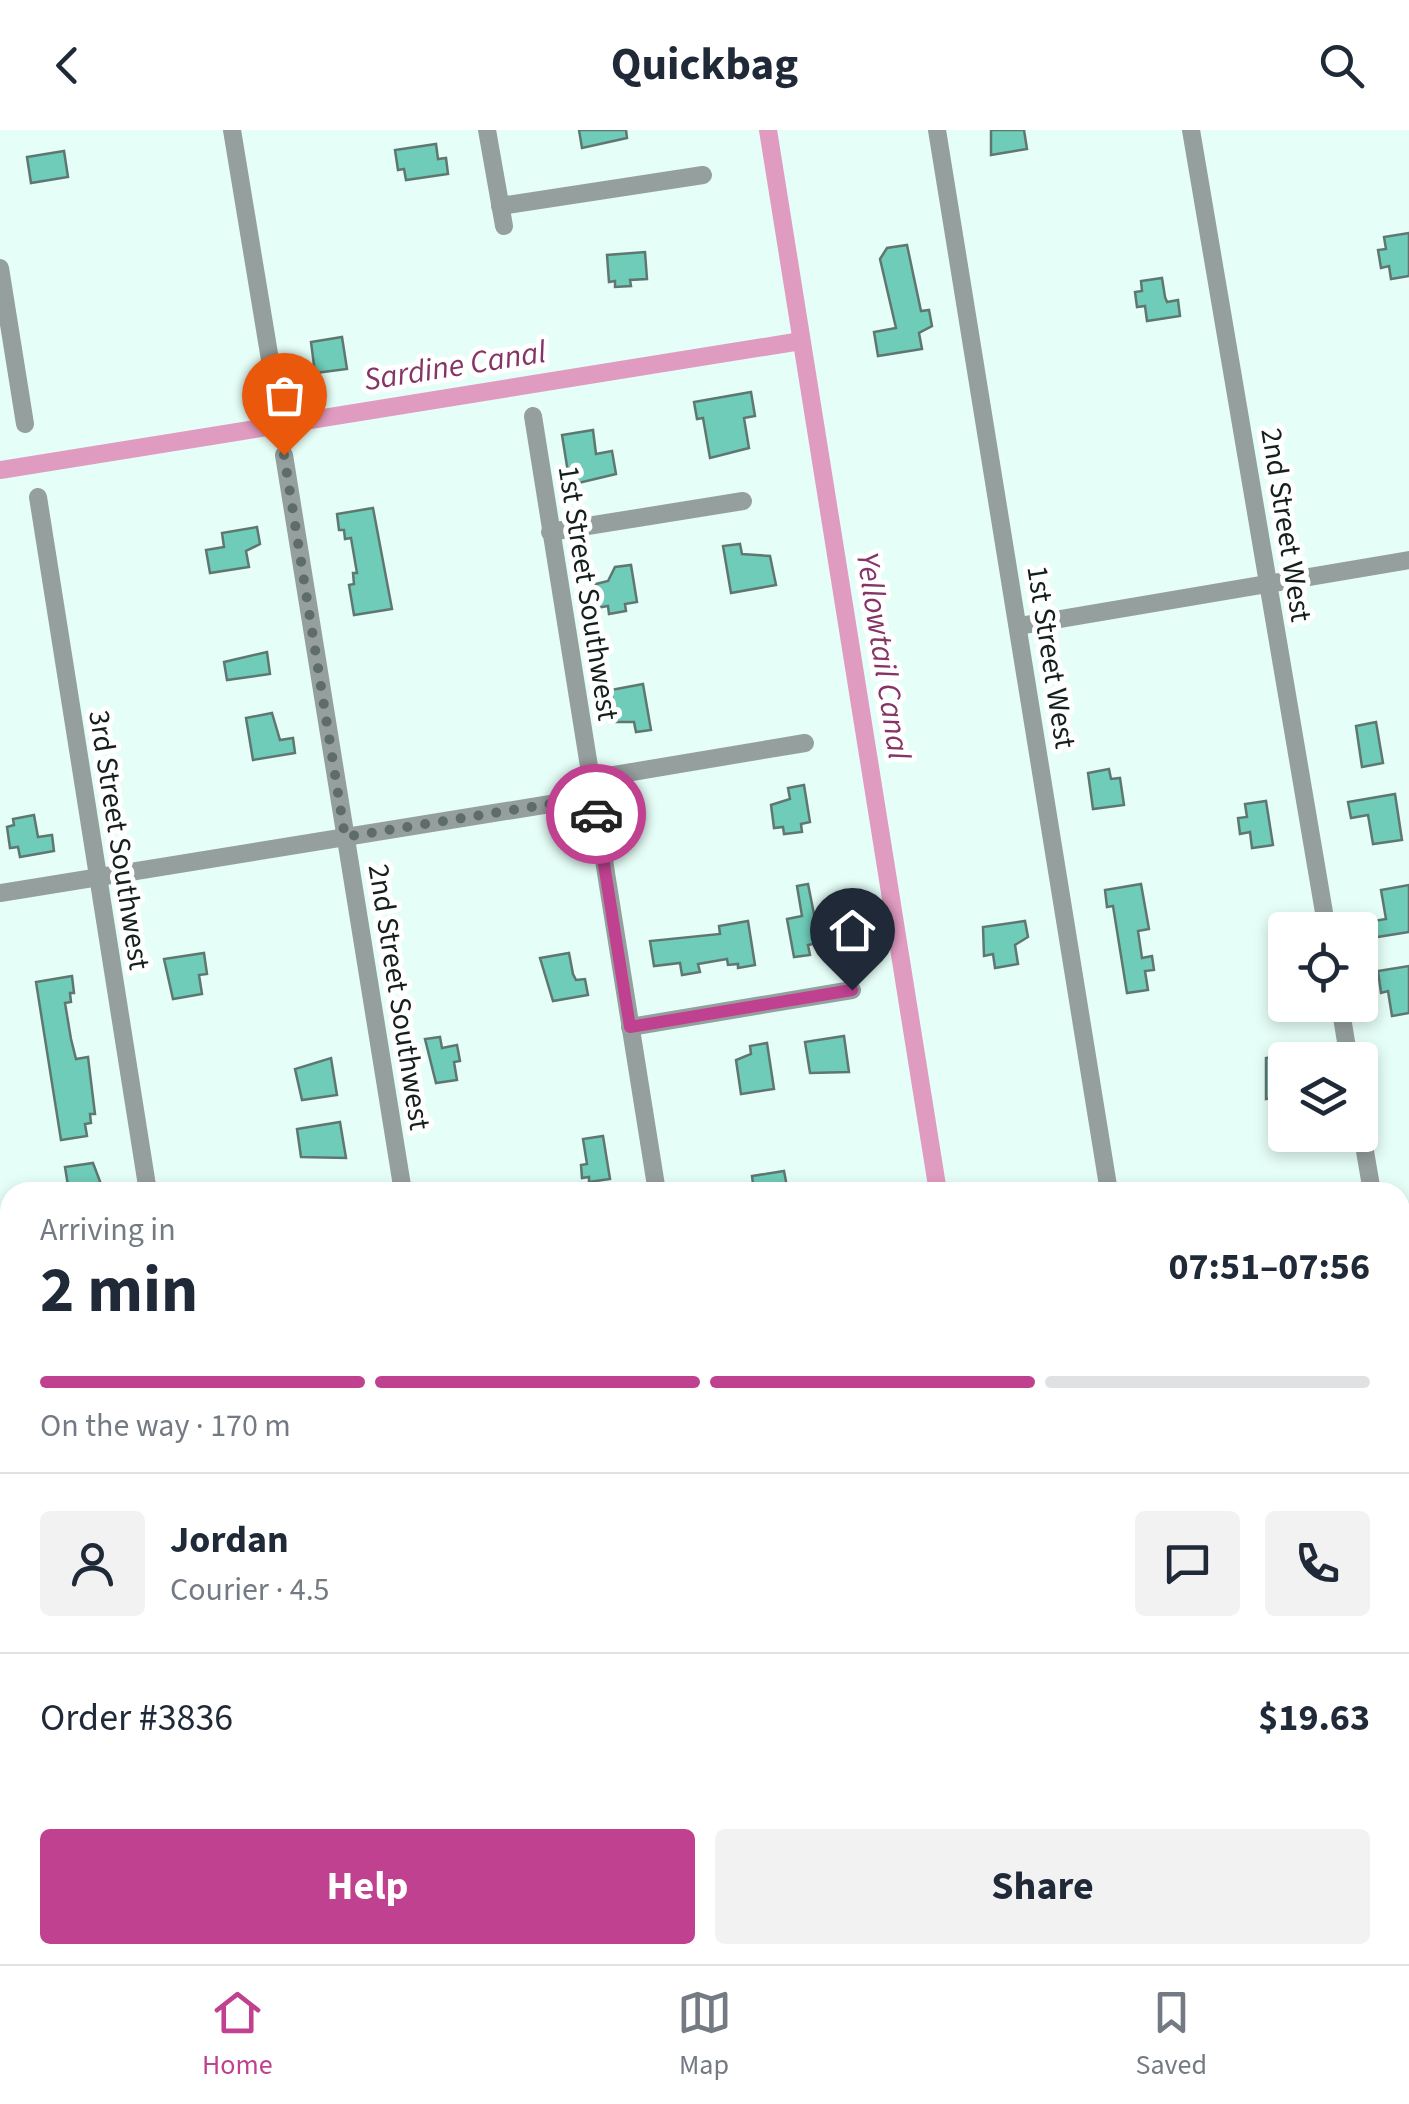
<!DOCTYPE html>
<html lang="en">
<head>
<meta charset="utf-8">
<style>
  :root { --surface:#fff; --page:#f2f2f3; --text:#1f2937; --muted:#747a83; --line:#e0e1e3; --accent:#bf418f }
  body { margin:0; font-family:"Source Sans 3",sans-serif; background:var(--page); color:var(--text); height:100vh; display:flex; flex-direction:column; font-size:38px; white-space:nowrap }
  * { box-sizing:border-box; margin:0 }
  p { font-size:32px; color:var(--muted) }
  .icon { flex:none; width:55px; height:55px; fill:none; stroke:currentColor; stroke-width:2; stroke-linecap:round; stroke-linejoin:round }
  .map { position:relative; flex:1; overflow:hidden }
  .panel { position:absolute; left:0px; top:1052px; width:1410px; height:782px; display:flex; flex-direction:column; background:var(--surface); border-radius:30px 30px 0 0; box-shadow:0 5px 15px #0003 }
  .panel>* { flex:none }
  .controls { position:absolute; left:1268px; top:782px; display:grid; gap:20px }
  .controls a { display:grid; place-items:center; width:110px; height:110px; border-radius:10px; background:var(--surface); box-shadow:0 5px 15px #0003; font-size:50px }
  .pin { position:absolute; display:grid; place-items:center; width:85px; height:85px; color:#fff; margin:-102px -42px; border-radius:50% 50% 50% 0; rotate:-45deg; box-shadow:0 0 10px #0007 }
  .pin .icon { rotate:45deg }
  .courier { position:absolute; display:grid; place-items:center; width:100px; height:100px; margin:-50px; border:8px solid #bf418f; border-radius:50%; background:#fff; color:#222; box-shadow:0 2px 12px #0007 }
  .overview em { font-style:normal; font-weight:700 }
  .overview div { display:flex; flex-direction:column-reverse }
  .overview { display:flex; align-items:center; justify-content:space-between; height:170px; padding:0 40px }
  h1 { font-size:65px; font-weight:700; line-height:75px }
  .bar { display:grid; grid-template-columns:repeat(4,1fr); gap:15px 10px; align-content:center; height:120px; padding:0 40px }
  .bar i { height:12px; border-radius:8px; background:var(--line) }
  .bar .active { background:var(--accent) }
  .bar p { grid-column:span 4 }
  .line { display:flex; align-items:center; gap:25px; padding:0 40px; border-top:2px solid var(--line) }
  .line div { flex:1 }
  .round { display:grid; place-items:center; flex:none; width:105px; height:105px; border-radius:10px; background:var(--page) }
  .primary-button { display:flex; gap:20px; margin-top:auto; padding:20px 40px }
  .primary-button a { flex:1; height:115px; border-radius:10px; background:var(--accent); color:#fff; font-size:40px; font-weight:700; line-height:115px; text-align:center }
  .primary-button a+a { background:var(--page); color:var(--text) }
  header { display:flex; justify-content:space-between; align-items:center; height:130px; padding:0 40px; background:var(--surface); font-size:45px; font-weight:700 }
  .tabs { display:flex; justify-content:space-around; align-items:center; height:140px; border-top:2px solid var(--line); background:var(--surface); font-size:28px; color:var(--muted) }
  .tabs a { display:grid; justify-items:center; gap:5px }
  .tabs .active { color:var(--accent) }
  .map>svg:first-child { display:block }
  .green { fill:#f0bad6 }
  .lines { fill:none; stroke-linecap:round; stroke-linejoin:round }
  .canal { stroke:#e09bc0; stroke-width:18 }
  .building { fill:#6eccb8; stroke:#607771; stroke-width:2.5 }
  .minor { stroke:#959f9d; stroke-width:18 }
  .done { stroke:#5e6d69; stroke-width:10; stroke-dasharray:0 18 }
  .route { stroke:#bf418f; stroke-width:12 }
  .labels { text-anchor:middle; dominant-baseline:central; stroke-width:10; stroke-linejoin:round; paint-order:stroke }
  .street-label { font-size:30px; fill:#151f1c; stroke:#fff }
  .water-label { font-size:32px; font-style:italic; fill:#853465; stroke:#fff }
</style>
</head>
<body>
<header><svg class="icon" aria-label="back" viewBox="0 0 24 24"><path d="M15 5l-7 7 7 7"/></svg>Quickbag<svg class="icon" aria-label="search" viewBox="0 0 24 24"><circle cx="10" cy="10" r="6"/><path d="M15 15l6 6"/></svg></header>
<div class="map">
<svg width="1409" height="1834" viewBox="0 0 1409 1834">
  <rect width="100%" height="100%" fill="#e5fef7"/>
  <polygon class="green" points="1409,1271 1409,1772 1400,1774 1400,1279"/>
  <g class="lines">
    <g class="canal">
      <polyline points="768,0 938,1062"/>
      <polyline points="0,340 801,211"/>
      <polyline points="1060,1825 1061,1834"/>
    </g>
  </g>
  <g class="building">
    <polygon points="579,0 626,0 627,8 582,18"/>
    <polygon points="991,0 1024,0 1027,19 991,25"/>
    <polygon points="436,14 438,29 446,28 448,44 406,50 404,39 398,40 395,20"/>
    <polygon points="64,21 68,47 31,53 27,27"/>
    <polygon points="1409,103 1409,146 1391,149 1389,136 1381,138 1378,120 1386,119 1384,107"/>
    <polygon points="907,115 921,181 929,180 932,196 919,203 922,219 878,226 874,202 896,198 880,129 887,118"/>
    <polygon points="645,122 647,149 630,150 631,156 615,157 615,151 609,152 607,125"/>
    <polygon points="1162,148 1165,167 1167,172 1178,170 1180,186 1147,191 1145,176 1137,177 1135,162 1142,161 1141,151"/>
    <polygon points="342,207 347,239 315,243 311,212"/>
    <polygon points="751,262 755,286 744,288 749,318 710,328 703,288 697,289 694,272"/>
    <polygon points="593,300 596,324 612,321 616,344 570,355 562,305"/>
    <polygon points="373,378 392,479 354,485 349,455 354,454 353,443 357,443 351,408 345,409 344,400 339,400 337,384"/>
    <polygon points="257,397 260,414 246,421 249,437 210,443 206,420 224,417 222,403"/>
    <polygon points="740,414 742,424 770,426 776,455 731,463 723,416"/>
    <polygon points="631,435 637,472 625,474 626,481 609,484 608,476 596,478 592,455 608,451 615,437"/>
    <polygon points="267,522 270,544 227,550 224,532"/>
    <polygon points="643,554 651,600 636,602 634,592 616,592 611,560"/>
    <polygon points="272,583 280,610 293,608 295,623 253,630 246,588"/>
    <polygon points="1376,592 1383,633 1362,637 1356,596"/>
    <polygon points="1109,639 1111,649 1120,648 1124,675 1093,679 1088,643"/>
    <polygon points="804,655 810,692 801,694 802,702 784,704 783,697 774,698 771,675 790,669 788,658"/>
    <polygon points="1395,664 1402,710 1373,714 1368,685 1351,688 1348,672"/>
    <polygon points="1266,671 1273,715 1252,718 1250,702 1240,704 1238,688 1247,687 1245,674"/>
    <polygon points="34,685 38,707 52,705 54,721 20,727 18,717 10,718 7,697 14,695 13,689"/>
    <polygon points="808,754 814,784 824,783 829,811 808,815 810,825 794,827 787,789 802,786 797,756"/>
    <polygon points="1141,754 1149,799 1138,801 1142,828 1152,826 1154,840 1145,841 1148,860 1127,863 1113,776 1107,777 1105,760"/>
    <polygon points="1409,755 1409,802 1371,808 1368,792 1386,789 1381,760"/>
    <polygon points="748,791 755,835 738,838 738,834 728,835 727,829 698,834 700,842 682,845 680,833 654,836 650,811 720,804 719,796"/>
    <polygon points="1025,791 1028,807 1015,815 1018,834 995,838 993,824 984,826 983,797"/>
    <polygon points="204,823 207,844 199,845 202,864 173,869 164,829"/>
    <polygon points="569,823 573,844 576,850 585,849 588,865 553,871 540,828"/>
    <polygon points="1409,836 1409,883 1392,886 1388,861 1381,863 1378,841"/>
    <polygon points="72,846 74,863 70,863 71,872 65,873 71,909 76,929 88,927 95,984 90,984 91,993 85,994 87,1006 61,1010 36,852"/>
    <polygon points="844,906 849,942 810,943 805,912"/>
    <polygon points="440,907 442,918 457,915 460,931 454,932 457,950 436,953 425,909"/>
    <polygon points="767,913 774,959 741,964 736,930 751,924 750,916"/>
    <polygon points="1285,925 1285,966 1266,969 1266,928"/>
    <polygon points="331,928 337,965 302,970 295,939"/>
    <polygon points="340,992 346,1028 301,1027 297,999"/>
    <polygon points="603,1006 610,1049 589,1052 589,1047 582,1048 581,1035 587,1034 583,1009"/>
    <polygon points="93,1033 104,1062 69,1062 65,1037"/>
    <polygon points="784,1041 788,1062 754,1062 752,1046"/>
  </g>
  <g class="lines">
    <g class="minor">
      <polyline points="232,0 275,260"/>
      <polyline points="487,0 504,96"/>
      <polyline points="937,0 1109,1062"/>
      <polyline points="1191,0 1327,800"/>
      <polyline points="500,76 703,45"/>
      <polyline points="0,138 25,294"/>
      <polyline points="533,286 657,1062"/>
      <polyline points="284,325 403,1062"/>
      <polyline points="38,367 148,1062"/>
      <polyline points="550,402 743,371"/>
      <polyline points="1019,496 1409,430"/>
      <polyline points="590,649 805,613"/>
      <polyline points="0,763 593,667"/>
      <polyline points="1340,875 1349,930"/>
      <polyline points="630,897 852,860"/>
      <polyline points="1360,992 1372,1062"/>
      <polyline points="1400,1102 1409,1101"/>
      <polyline points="0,1433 10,1432"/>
      <polyline points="0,1714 10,1776"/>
      <polyline points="1400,1776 1409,1774"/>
      <polyline points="18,1825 19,1834"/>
      <polyline points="272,1825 273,1834"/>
      <polyline points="527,1825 528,1834"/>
      <polyline points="781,1825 783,1834"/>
      <polyline points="1232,1825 1234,1834"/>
    </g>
  </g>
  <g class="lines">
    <polyline class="done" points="284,325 345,707 593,667 596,684"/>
    <polyline class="route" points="596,684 630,897 852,860"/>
  </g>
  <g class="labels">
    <g class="street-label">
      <text transform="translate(1286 395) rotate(81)">2nd Street West</text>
      <text transform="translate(588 463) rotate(81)">1st Street Southwest</text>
      <text transform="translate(1051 527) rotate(81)">1st Street West</text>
      <text transform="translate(119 710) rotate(81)">3rd Street Southwest</text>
      <text transform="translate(399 867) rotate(81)">2nd Street Southwest</text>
    </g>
    <g class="water-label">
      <text transform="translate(455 236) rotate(-9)">Sardine Canal</text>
      <text transform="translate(883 526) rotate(81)">Yellowtail Canal</text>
    </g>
  </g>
</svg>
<div class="controls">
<a><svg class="icon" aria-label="locate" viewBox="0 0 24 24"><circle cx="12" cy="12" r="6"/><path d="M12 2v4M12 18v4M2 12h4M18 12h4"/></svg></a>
<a><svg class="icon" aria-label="layers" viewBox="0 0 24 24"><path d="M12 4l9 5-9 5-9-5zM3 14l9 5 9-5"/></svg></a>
</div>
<div class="pin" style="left:284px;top:325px;background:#ea580c"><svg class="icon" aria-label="bag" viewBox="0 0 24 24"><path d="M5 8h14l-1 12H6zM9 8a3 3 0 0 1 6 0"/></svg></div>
<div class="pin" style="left:852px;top:860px;background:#1f2937"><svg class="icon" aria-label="home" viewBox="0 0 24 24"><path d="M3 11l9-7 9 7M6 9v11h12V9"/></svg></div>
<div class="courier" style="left:596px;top:684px"><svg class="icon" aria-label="car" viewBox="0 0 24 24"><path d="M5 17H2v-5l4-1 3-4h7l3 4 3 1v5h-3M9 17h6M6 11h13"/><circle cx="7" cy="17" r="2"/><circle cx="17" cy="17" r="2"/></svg></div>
<section class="panel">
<div class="overview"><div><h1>2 min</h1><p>Arriving in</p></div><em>07:51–07:56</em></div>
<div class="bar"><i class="active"></i><i class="active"></i><i class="active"></i><i></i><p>On the way · 170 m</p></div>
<div class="line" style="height:180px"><a class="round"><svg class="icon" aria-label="person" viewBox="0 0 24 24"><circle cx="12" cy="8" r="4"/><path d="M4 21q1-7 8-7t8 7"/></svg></a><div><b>Jordan</b><p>Courier · 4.5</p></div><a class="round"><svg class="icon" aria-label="chat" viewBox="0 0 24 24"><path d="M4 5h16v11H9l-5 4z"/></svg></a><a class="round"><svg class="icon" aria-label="phone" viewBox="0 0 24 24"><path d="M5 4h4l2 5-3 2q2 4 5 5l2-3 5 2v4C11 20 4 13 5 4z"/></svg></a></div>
<div class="line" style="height:130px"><div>Order #3836</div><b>$19.63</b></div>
<div class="primary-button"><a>Help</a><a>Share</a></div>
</section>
</div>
<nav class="tabs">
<a class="active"><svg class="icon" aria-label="home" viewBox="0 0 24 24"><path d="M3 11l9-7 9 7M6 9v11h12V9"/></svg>Home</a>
<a><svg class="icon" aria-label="map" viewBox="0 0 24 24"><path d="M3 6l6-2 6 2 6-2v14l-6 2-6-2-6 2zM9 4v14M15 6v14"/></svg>Map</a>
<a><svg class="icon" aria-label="saved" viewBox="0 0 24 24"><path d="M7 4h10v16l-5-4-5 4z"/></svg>Saved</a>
</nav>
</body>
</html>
